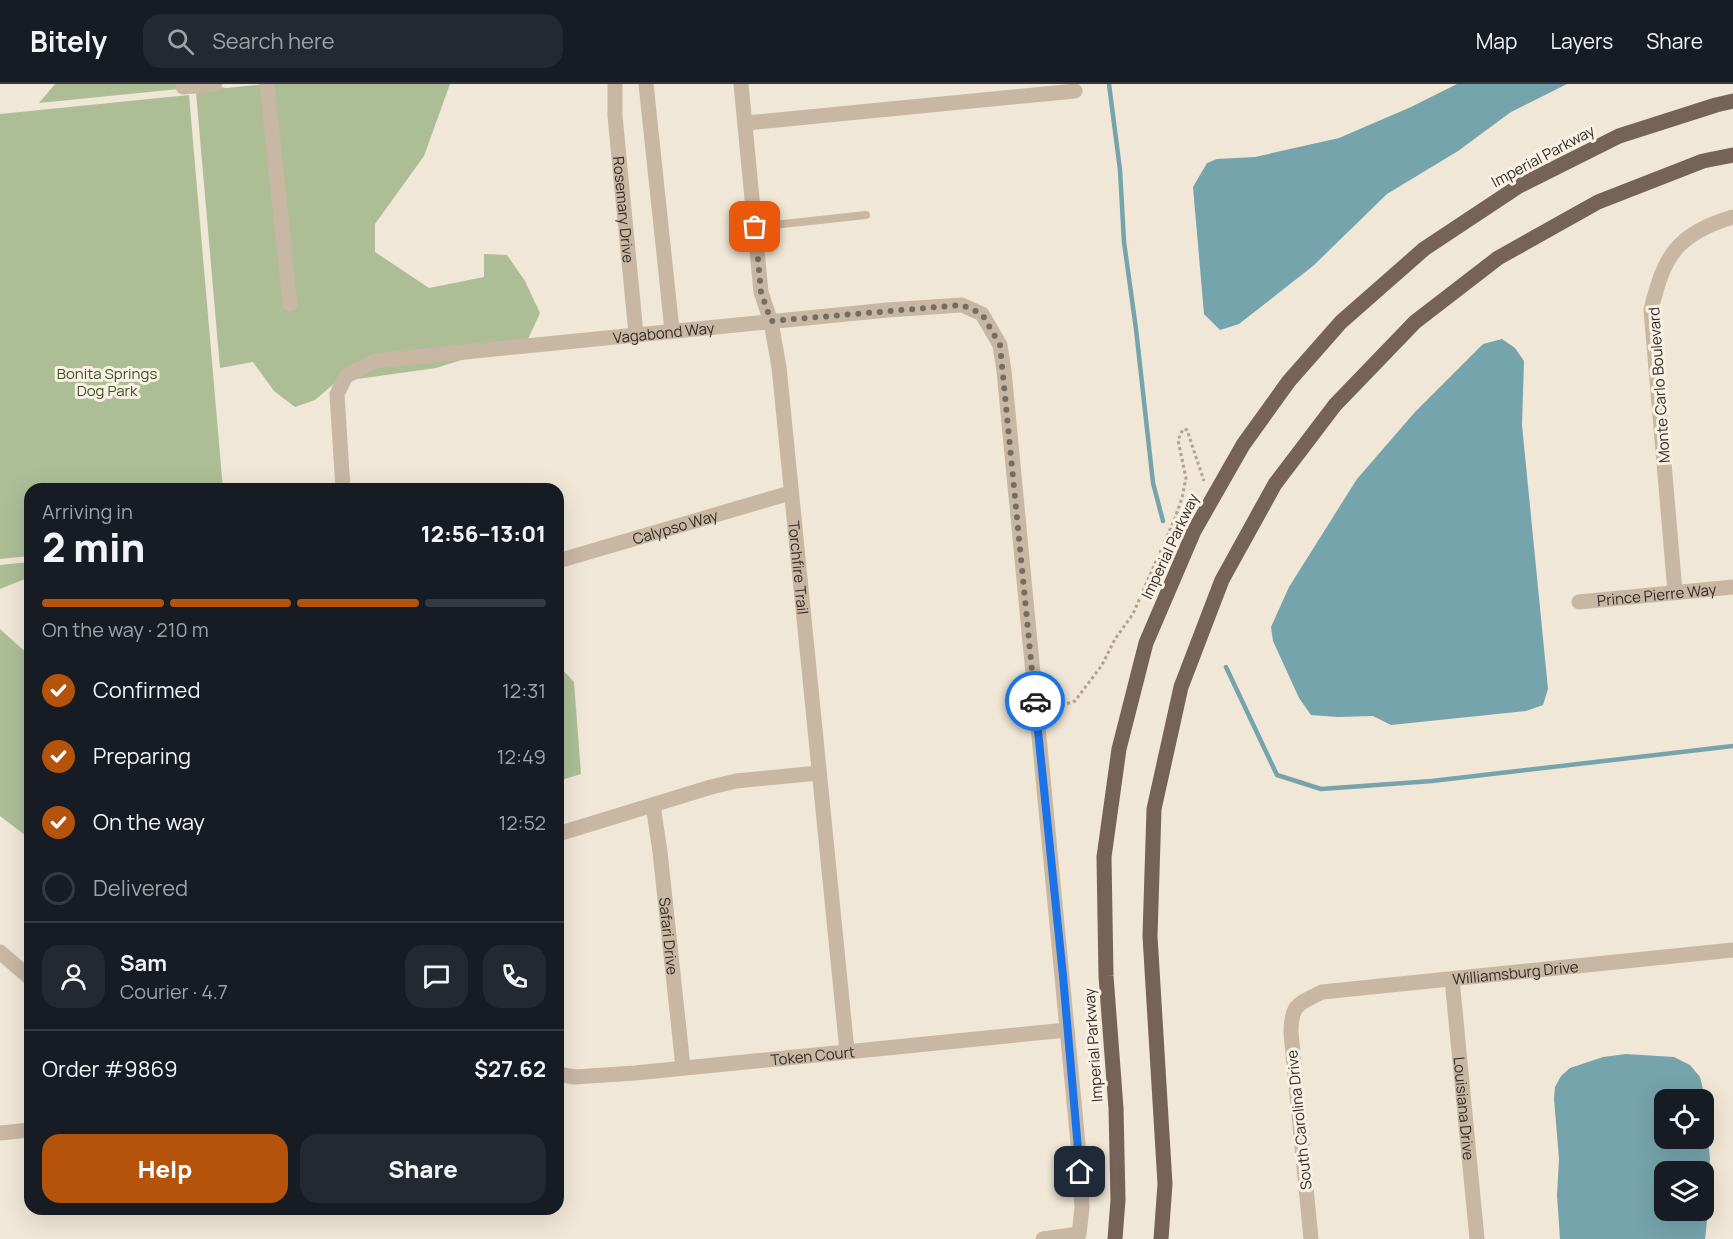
<!DOCTYPE html>
<html lang="en">
<head>
<meta charset="utf-8">
<style>
  :root { --surface:#171b24; --page:#242831; --text:#f1f3f6; --muted:#9ea1a6; --line:#363941; --accent:#b45309 }
  body { margin:0; font-family:Manrope,sans-serif; background:var(--page); color:var(--text); height:100vh; display:flex; flex-direction:column; font-size:22px; white-space:nowrap }
  * { box-sizing:border-box; margin:0 }
  p { font-size:20px; color:var(--muted) }
  .icon { flex:none; width:33px; height:33px; fill:none; stroke:currentColor; stroke-width:2; stroke-linecap:round; stroke-linejoin:round }
  .map { position:relative; flex:1; overflow:hidden }
  .details { position:absolute; left:24px; top:399px; width:540px; height:732px; display:flex; flex-direction:column; background:var(--surface); border-radius:18px; box-shadow:0 6px 24px #0002 }
  .details>* { flex:none }
  .buttons { position:absolute; left:1654px; top:1005px; display:grid; gap:12px }
  .buttons a { display:grid; place-items:center; width:60px; height:60px; border-radius:12px; background:var(--surface); box-shadow:0 6px 24px #0002; font-size:30px }
  .pin { position:absolute; display:grid; place-items:center; width:51px; height:51px; color:#fff; margin:-26px; border-radius:12px; box-shadow:0 3px 9px #0006 }
  .courier { position:absolute; display:grid; place-items:center; width:60px; height:60px; margin:-30px; border:4px solid #1a73e8; border-radius:50%; background:#fff; color:#222; box-shadow:0 2px 8px #0007 }
  .headline em { font-style:normal; font-weight:800 }
  .headline div { display:flex; flex-direction:column-reverse }
  .headline { display:flex; align-items:center; justify-content:space-between; height:102px; padding:0 18px }
  h1 { font-size:39px; font-weight:800; line-height:45px }
  .bar { display:grid; grid-template-columns:repeat(4,1fr); gap:9px 6px; align-content:center; height:72px; padding:0 18px }
  .bar i { height:8px; border-radius:4px; background:var(--line) }
  .bar .on { background:var(--accent) }
  .bar p { grid-column:span 4 }
  .line { display:flex; align-items:center; gap:15px; padding:0 18px; border-top:2px solid var(--line) }
  .line div { flex:1 }
  .round { display:grid; place-items:center; flex:none; width:63px; height:63px; border-radius:18px; background:var(--page) }
  ol { padding:0 18px; list-style:none }
  li { display:flex; align-items:center; gap:18px; height:66px }
  li p { margin-inline-start:auto }
  li .icon { padding:6px; border-radius:50%; background:var(--accent); color:#fff; stroke-width:4 }
  li:last-child { color:var(--muted) }
  li i { width:33px; height:33px; border:3px solid var(--line); border-radius:50% }
  .primary-button { display:flex; gap:12px; margin-top:auto; padding:12px 18px }
  .primary-button a { flex:1; height:69px; border-radius:18px; background:var(--accent); color:#fff; font-size:24px; font-weight:800; line-height:69px; text-align:center }
  .primary-button a+a { background:var(--page); color:var(--text) }
  header { display:flex; align-items:center; gap:36px; box-sizing:border-box; height:84px; padding:0 30px; background:var(--surface); border-bottom:2px solid var(--line) }
  header strong { font-size:28px }
  nav { display:flex; gap:33px; margin-inline-start:auto; font-size:21px }
  .search { width:420px; height:54px; background:var(--page); display:flex; align-items:center; gap:15px; box-sizing:border-box; padding:0 21px; border-radius:18px; color:var(--muted); font-size:22px }
  .map>svg:first-child { display:block }
  .green { fill:#adbe97 }
  .water { fill:#76a4ac; fill-rule:evenodd }
  .lines { fill:none; stroke-linecap:round; stroke-linejoin:round }
  .stream { stroke:#76a4ac; stroke-width:4.5 }
  .path { stroke:#b3a18e; stroke-width:3; stroke-dasharray:3 3; stroke-linecap:butt }
  .lane { stroke:#c7b7a3; stroke-width:8 }
  .street { stroke:#c7b7a3; stroke-width:15 }
  .primary { stroke:#746356; stroke-width:15 }
  .done { stroke:#746d63; stroke-width:6; stroke-dasharray:0 10.8 }
  .route { stroke:#1a73e8; stroke-width:8 }
  .labels { text-anchor:middle; dominant-baseline:central; stroke-width:6; stroke-linejoin:round; paint-order:stroke }
  .street-label { font-size:15px; fill:#322b25; stroke:#f8f0e2 }
  .park-label { font-size:15px; fill:#3e5029; stroke:#f8f0e2 }
</style>
</head>
<body>
<header>
<strong>Bitely</strong>
<div class="search"><svg class="icon" aria-label="search" viewBox="0 0 24 24"><circle cx="10" cy="10" r="6"/><path d="M15 15l6 6"/></svg>Search here</div>
<nav><a>Map</a><a>Layers</a><a>Share</a></nav>
</header>
<div class="map">
<svg width="1733" height="1155" viewBox="0 0 1733 1155">
  <rect width="100%" height="100%" fill="#f0e7d6"/>
  <g class="green">
    <polygon points="55,0 200,0 226,4 266,0 450,0 424,72 375,140 375,168 429,204 484,193 484,170 507,171 525,197 540,229 528,255 436,284 336,298 315,316 295,323 274,307 253,278 220,284 196,8 189,4 39,19"/>
    <polygon points="189,11 223,405 30,405 30,472 0,475 0,30"/>
    <polygon points="30,478 30,493 0,505 0,481"/>
    <polygon points="0,545 30,572 30,755 0,732"/>
    <polygon points="558,581 574,598 581,690 558,697"/>
  </g>
  <g class="water">
    <polygon points="1457,0 1567,0 1511,28 1458,67 1387,110 1313,182 1239,240 1220,246 1204,230 1193,103 1207,79 1217,75 1255,73 1339,54 1411,23"/>
    <polygon points="1502,255 1515,264 1524,277 1522,341 1548,605 1543,621 1526,627 1391,641 1373,632 1337,633 1311,631 1299,614 1273,557 1271,543 1289,503 1357,395 1415,328 1483,260"/>
    <path d="M1626 970 1674 973 1690 981 1700 993 1703 1005 1710 1075 1706 1112 1707 1136 1705 1155H1560L1557 1111 1559 1075 1554 1015 1555 1003 1561 992 1570 984 1603 973ZM1665 1016H1704V1054H1665ZM1665 1088H1704V1126H1665Z"/>
  </g>
  <g class="lines">
    <g class="stream">
      <polyline points="1109,0 1120,86 1124,158 1136,245 1153,399 1163,437"/>
      <polyline points="1226,583 1277,691 1321,705 1432,697 1733,662"/>
    </g>
    <polyline class="path" points="1050,625 1075,617 1102,581 1115,555 1133,530 1175,434 1182,414 1186,394 1178,356 1183,345 1187,346 1204,397"/>
    <polyline class="lane" points="755,143 866,131"/>
    <g class="street">
      <polyline points="183,0 183,3 215,0"/>
      <polyline points="267,0 290,220"/>
      <path id="s1" d="M615 0V32L636 250"/>
      <polyline points="646,0 672,246"/>
      <path id="s2" d="M741 0 761 208 771 238 779 283 847 967"/>
      <polyline points="746,39 1075,7"/>
      <path id="s3" d="M343 405 337 310 346 292 375 277 887 226 962 221 982 230 1000 261 1004 287 1079 1070 1082 1124 1079 1150 1043 1155"/>
      <path id="s4" d="M558 477 790 409"/>
      <path d="M1675 508 1651 226C1664 171 1677 150 1733 133"/>
      <path id="s5" d="M1579 518 1733 503"/>
      <path id="s6" d="M653 721 660 768 683 983"/>
      <polyline points="558,750 711,703 736,697 818,689"/>
      <polyline points="0,868 30,894"/>
      <path id="s7" d="M1452 895 1477 1155"/>
      <path id="s8" d="M558 990 575 993 635 989 1067 946"/>
      <polyline points="0,1049 30,1046"/>
      <path id="s9" d="M1311 1155 1291 949C1291 920 1298 920 1322 908L1733 866"/>
    </g>
    <g class="primary">
      <polyline points="1115,1155 1118,1116 1116,1024 1106,892 1104,773 1119,665 1146,559 1194,447 1243,361 1289,297 1341,238 1424,165 1519,102 1619,52 1716,21 1733,17"/>
      <polyline points="1161,1155 1165,1100 1150,852 1154,725 1181,603 1222,496 1275,400 1335,321 1415,238 1498,174 1598,118 1703,77 1733,71"/>
    </g>
  </g>
  <g class="lines">
    <polyline class="done" points="755,143 761,208 771,237 962,221 982,230 1000,261 1035,617"/>
    <polyline class="route" points="1035,617 1063,892 1080,1088"/>
  </g>
  <g class="labels">
    <g class="street-label">
      <text transform="translate(1543 72) rotate(-28)">Imperial Parkway</text>
      <text stroke="none"><textPath href="#s1" startOffset="126">Rosemary Drive</textPath></text>
      <text stroke="none"><textPath href="#s3" startOffset="438">Vagabond Way</textPath></text>
      <text transform="translate(1659 301) rotate(-94)">Monte Carlo Boulevard</text>
      <text stroke="none"><textPath href="#s4" startOffset="122">Calypso Way</textPath></text>
      <text transform="translate(1170 462) rotate(-65)">Imperial Parkway</text>
      <text stroke="none"><textPath href="#s2" startOffset="488">Torchfire Trail</textPath></text>
      <text stroke="none"><textPath href="#s5" startOffset="78">Prince Pierre Way</textPath></text>
      <text stroke="none"><textPath href="#s6" startOffset="132">Safari Drive</textPath></text>
      <text stroke="none"><textPath href="#s9" startOffset="458">Williamsburg Drive</textPath></text>
      <text transform="translate(1093 961) rotate(-94)">Imperial Parkway</text>
      <text stroke="none"><textPath href="#s8" startOffset="256">Token Court</textPath></text>
      <text stroke="none"><textPath href="#s7" startOffset="130">Louisiana Drive</textPath></text>
      <text transform="translate(1299 1036) rotate(-96)">South Carolina Drive</text>
    </g>
    <g class="park-label">
      <text x="107" y="289">Bonita Springs<tspan x="107" dy="17">Dog Park</tspan></text>
    </g>
  </g>
</svg>
<div class="buttons">
<a><svg class="icon" aria-label="locate" viewBox="0 0 24 24"><circle cx="12" cy="12" r="6"/><path d="M12 2v4M12 18v4M2 12h4M18 12h4"/></svg></a>
<a><svg class="icon" aria-label="layers" viewBox="0 0 24 24"><path d="M12 4l9 5-9 5-9-5zM3 14l9 5 9-5"/></svg></a>
</div>
<div class="pin" style="left:755px;top:143px;background:#ea580c"><svg class="icon" aria-label="bag" viewBox="0 0 24 24"><path d="M5 8h14l-1 12H6zM9 8a3 3 0 0 1 6 0"/></svg></div>
<div class="pin" style="left:1080px;top:1088px;background:#1f2937"><svg class="icon" aria-label="home" viewBox="0 0 24 24"><path d="M3 11l9-7 9 7M6 9v11h12V9"/></svg></div>
<div class="courier" style="left:1035px;top:617px"><svg class="icon" aria-label="car" viewBox="0 0 24 24"><path d="M5 17H2v-5l4-1 3-4h7l3 4 3 1v5h-3M9 17h6M6 11h13"/><circle cx="7" cy="17" r="2"/><circle cx="17" cy="17" r="2"/></svg></div>
<section class="details">
<div class="headline"><div><h1>2 min</h1><p>Arriving in</p></div><em>12:56–13:01</em></div>
<div class="bar"><i class="on"></i><i class="on"></i><i class="on"></i><i></i><p>On the way · 210 m</p></div>
<ol>
<li><svg class="icon" aria-label="check" viewBox="0 0 24 24"><path d="M5 12l5 5 9-10"/></svg>Confirmed<p>12:31</p></li>
<li><svg class="icon" aria-label="check" viewBox="0 0 24 24"><path d="M5 12l5 5 9-10"/></svg>Preparing<p>12:49</p></li>
<li><svg class="icon" aria-label="check" viewBox="0 0 24 24"><path d="M5 12l5 5 9-10"/></svg>On the way<p>12:52</p></li>
<li><i></i>Delivered</li>
</ol>
<div class="line" style="height:108px"><a class="round"><svg class="icon" aria-label="person" viewBox="0 0 24 24"><circle cx="12" cy="8" r="4"/><path d="M4 21q1-7 8-7t8 7"/></svg></a><div><b>Sam</b><p>Courier · 4.7</p></div><a class="round"><svg class="icon" aria-label="chat" viewBox="0 0 24 24"><path d="M4 5h16v11H9l-5 4z"/></svg></a><a class="round"><svg class="icon" aria-label="phone" viewBox="0 0 24 24"><path d="M5 4h4l2 5-3 2q2 4 5 5l2-3 5 2v4C11 20 4 13 5 4z"/></svg></a></div>
<div class="line" style="height:78px"><div>Order #9869</div><b>$27.62</b></div>
<div class="primary-button"><a>Help</a><a>Share</a></div>
</section>
</div>
</body>
</html>
